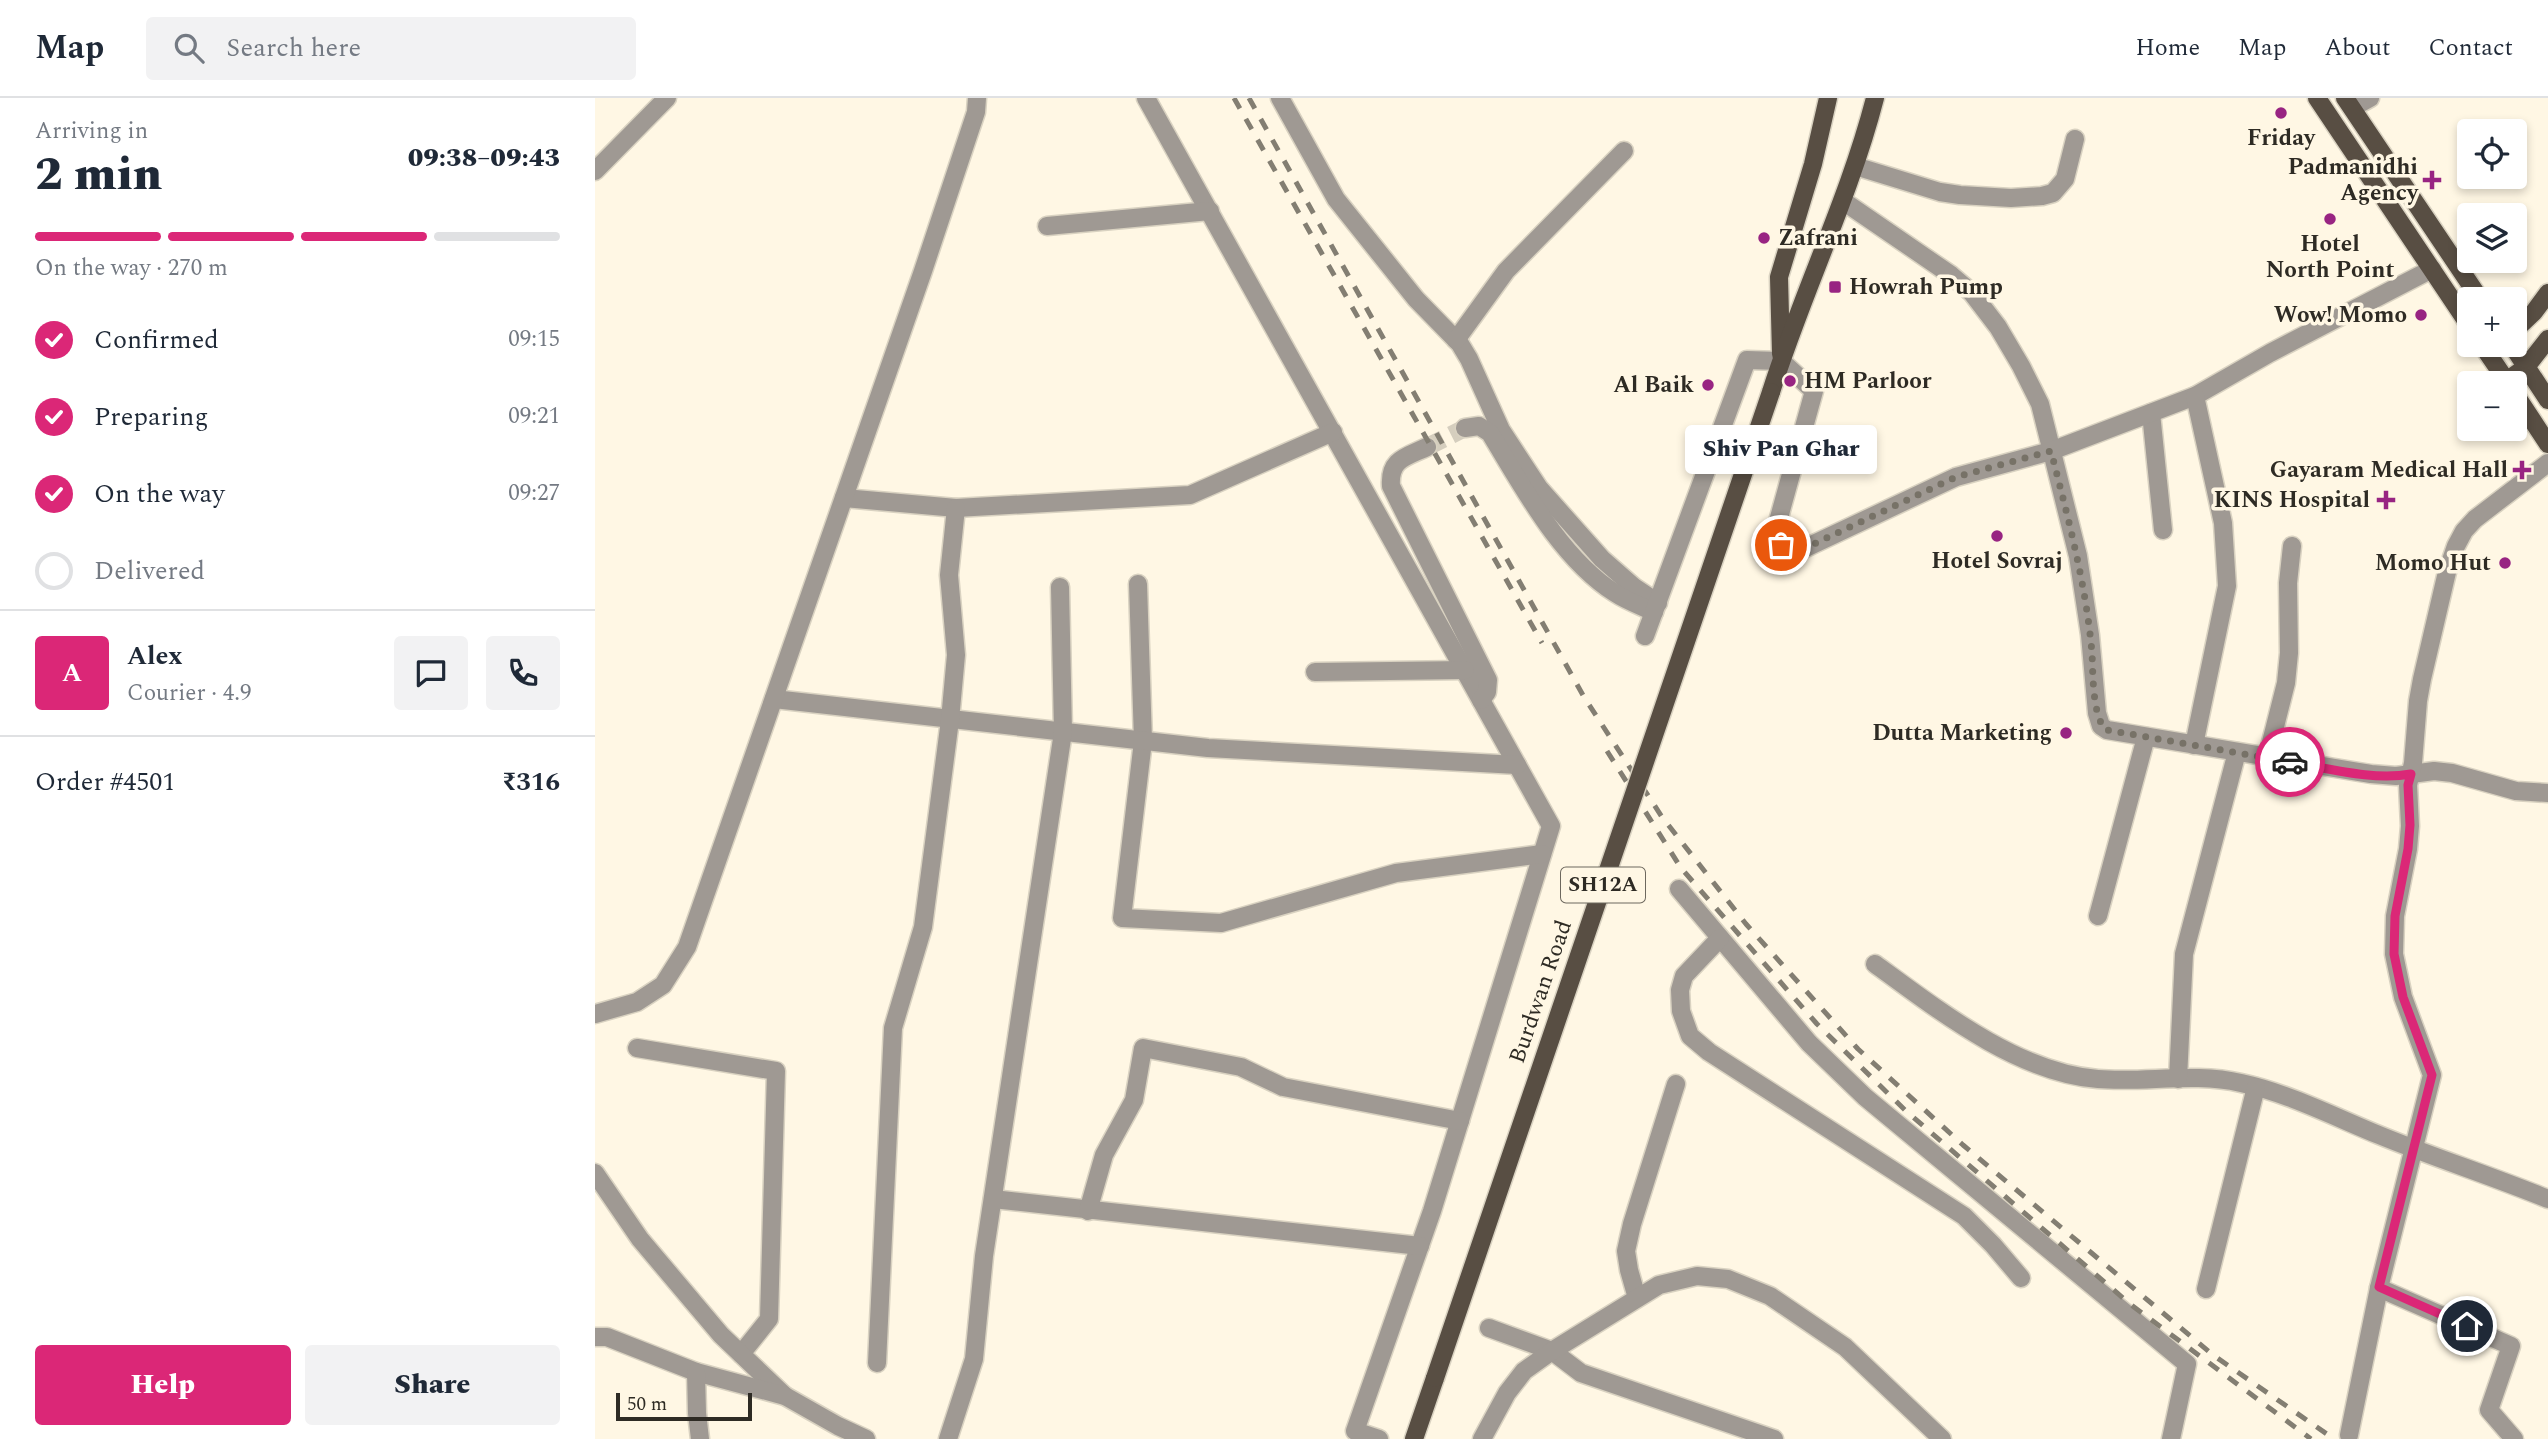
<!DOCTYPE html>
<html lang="en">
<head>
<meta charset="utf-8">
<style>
  :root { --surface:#fff; --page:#f2f2f3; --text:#1f2937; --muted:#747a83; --line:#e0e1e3; --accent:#db2777 }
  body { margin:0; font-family:Spectral,serif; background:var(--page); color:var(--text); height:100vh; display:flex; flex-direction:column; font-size:26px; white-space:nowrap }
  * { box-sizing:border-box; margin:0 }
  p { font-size:23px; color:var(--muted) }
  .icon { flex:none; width:38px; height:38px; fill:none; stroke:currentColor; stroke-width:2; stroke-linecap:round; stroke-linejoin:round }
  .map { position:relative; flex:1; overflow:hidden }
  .sheet { display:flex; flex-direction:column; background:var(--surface); width:595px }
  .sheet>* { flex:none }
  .controls { position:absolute; left:1862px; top:21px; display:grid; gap:14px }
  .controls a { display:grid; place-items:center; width:70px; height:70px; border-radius:7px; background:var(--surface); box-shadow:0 4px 10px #0003; font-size:35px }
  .scale { position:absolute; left:21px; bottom:18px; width:136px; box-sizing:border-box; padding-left:7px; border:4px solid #2e2b24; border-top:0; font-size:19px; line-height:24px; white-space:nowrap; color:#2e2b24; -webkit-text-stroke:5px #fff7e4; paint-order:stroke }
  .pin { position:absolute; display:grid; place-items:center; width:60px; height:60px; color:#fff; margin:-30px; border:4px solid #fff; border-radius:50%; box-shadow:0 2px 7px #0007 }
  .courier { position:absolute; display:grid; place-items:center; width:70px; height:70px; margin:-35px; border:5px solid #db2777; border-radius:50%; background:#fff; color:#222; box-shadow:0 2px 9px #0007 }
  .bubble { position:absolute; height:49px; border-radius:7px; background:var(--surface); box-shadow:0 4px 10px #0003; font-size:23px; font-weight:800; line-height:49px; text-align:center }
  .headline em { font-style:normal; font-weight:800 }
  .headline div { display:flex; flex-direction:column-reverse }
  .headline { display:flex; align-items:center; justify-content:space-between; height:119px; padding:0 35px }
  h1 { font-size:46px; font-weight:800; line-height:52px }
  .bar { display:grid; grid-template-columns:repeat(4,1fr); gap:10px 7px; align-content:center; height:84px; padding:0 35px }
  .bar i { height:9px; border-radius:5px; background:var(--line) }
  .bar .on { background:var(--accent) }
  .bar p { grid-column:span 4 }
  .line { display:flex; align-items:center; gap:18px; padding:0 35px; border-top:2px solid var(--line) }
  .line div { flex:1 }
  .round { display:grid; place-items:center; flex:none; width:74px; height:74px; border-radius:7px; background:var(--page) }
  ol { padding:0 35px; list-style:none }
  li { display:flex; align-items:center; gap:21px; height:77px }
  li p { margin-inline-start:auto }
  li .icon { padding:7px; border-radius:50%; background:var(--accent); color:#fff; stroke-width:4 }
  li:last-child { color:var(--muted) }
  li i { width:38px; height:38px; border:4px solid var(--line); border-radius:50% }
  .cta { display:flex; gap:14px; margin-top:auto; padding:14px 35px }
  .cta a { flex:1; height:80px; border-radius:7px; background:var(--accent); color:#fff; font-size:28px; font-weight:800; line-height:80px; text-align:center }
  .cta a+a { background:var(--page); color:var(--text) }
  header { display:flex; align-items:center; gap:42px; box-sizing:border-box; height:98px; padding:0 35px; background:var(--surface); border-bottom:2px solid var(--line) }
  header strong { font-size:33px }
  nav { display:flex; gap:38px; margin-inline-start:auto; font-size:24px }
  .search { width:490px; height:63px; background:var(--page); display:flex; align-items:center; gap:18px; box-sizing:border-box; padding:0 24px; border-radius:7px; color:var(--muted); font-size:26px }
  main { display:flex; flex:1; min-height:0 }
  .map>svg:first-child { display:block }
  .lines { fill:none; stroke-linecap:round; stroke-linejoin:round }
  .minor-tunnel { stroke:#d5cebe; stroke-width:18; stroke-dasharray:18 9; stroke-linecap:butt }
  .minor-casing { stroke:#d9d2c1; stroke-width:21 }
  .major-casing { stroke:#d9d2c1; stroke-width:21 }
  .minor { stroke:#9f9993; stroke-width:18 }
  .major { stroke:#584e43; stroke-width:18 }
  .rail { stroke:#837e72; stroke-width:5; stroke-dasharray:12 12; stroke-linecap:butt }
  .major-bridge-casing { stroke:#d9d2c1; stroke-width:21; stroke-linecap:butt }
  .major-bridge { stroke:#584e43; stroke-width:18 }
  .done { stroke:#777267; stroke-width:7; stroke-dasharray:0 12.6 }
  .route { stroke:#db2777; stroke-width:9 }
  .poi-dot { fill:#982482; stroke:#fff7e4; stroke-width:2.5 }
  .labels { text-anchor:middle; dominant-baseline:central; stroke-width:7; stroke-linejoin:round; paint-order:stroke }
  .shield { fill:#fff7e4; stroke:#6d685e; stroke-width:2 }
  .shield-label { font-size:21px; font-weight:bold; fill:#2e2b24 }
  .poi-label { font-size:23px; font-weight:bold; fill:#2e2b24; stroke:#fff7e4; text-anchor:end }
  .street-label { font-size:23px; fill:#2e2b24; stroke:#fff7e4 }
</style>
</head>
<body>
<header>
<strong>Map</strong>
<div class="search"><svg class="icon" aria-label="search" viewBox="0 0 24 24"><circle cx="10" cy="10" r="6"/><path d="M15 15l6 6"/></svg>Search here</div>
<nav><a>Home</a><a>Map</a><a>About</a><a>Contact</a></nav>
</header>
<main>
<section class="sheet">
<div class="headline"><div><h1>2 min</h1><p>Arriving in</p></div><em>09:38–09:43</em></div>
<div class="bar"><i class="on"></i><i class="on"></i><i class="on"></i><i></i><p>On the way · 270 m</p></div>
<ol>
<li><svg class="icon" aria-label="check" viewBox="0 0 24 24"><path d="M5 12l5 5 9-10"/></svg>Confirmed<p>09:15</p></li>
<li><svg class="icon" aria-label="check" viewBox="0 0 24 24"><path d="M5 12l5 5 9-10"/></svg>Preparing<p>09:21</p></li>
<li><svg class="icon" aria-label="check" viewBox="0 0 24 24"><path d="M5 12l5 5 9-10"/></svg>On the way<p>09:27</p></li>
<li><i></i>Delivered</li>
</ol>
<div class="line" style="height:126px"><b class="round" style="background:var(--accent);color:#fff">A</b><div><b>Alex</b><p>Courier · 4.9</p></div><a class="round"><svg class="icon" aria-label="chat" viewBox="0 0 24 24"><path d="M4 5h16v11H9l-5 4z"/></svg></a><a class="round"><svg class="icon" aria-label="phone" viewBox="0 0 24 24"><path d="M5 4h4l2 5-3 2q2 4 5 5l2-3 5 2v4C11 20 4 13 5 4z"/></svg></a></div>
<div class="line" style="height:91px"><div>Order #4501</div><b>₹316</b></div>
<div class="cta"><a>Help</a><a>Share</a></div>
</section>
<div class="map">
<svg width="1953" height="1341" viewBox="0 0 1953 1341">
  <rect width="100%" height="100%" fill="#fff7e4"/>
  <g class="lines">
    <polyline class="minor-tunnel" points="832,349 870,330"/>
    <defs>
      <g id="minor">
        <polyline points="551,0 956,728 837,1113 760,1333 784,1341"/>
        <polyline points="685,0 741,101 821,201 865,246 874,261 906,332 944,390 1007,461 1039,489 1063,505"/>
        <polyline points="1757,10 1775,0"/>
        <polyline points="1260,68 1345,94 1365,97 1416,100 1447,98 1458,95 1470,81 1480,41"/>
        <polyline points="0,73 72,0"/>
        <polyline points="1248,103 1356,177 1377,195 1403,229 1426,268 1445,306 1483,458 1495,537 1502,615 1506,628 1512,632 1776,676 1801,678 1839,673 1857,675 1921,693 1953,695"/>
        <polyline points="452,128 615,113"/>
        <polyline points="861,242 911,173 1029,53"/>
        <polyline points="1556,315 1568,432"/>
        <path d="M870 330 884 328 895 335C928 389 965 460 1020 495 1032 503 1046 508 1059 514"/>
        <path d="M832 349C811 359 794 361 796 388L893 582 892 594 886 602"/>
        <polyline points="249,400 361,410 595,397 738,334"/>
        <polyline points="543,486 548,643 527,820 626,825 801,775 947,756"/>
        <polyline points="1050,538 1152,262 1186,263 1219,293 1182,427 1186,447 1197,453 1204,453 1361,379 1456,353 1600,298 1675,255 1837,171"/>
        <polyline points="720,574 870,572"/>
        <polyline points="179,601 613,650 922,667"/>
        <polyline points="1599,647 1632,488 1628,425 1600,298"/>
        <polyline points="1672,660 1691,585 1694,555 1693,485 1697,448"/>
        <polyline points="1084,791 1214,945 1270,999 1592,1266 1576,1341"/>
        <polyline points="1503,818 1551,639"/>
        <polyline points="1125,840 1089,878 1085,892 1086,913 1095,938 1114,954 1369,1118 1398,1147 1426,1180"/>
        <path d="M1280 866C1343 912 1423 975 1503 981 1550 985 1599 974 1646 985 1693 995 1740 1019 1784 1037 1840 1060 1897 1078 1953 1101"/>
        <polyline points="0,916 42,904 68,887 92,849 328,173 381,14 382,0"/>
        <polyline points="42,950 181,973 174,1221 146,1256"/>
        <polyline points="1583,981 1589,856 1642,654"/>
        <polyline points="0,1075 45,1141 126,1237 190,1298"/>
        <polyline points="398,1101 825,1148"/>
        <polyline points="493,1113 509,1057 539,1002 548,950 646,969 688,989 865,1023"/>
        <polyline points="1784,1190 1916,1248 1894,1312 1919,1341"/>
        <polyline points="1611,1191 1661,989"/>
        <polyline points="1042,1200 1034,1172 1031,1153 1037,1126 1081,986"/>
        <polyline points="894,1230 957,1253 986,1275 1179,1341"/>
        <polyline points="0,1239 12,1239 101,1274 190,1298 243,1328 271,1341"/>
        <polyline points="282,1265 298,930 328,829 355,622 361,557 354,477 361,410"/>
        <polyline points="101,1274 102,1315 105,1341"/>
        <polyline points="1754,1337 1784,1190 1837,977 1808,899 1799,856 1800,818 1813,751 1815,728 1813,687 1818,665 1823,603 1827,581 1852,474 1861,448 1869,433 1880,421 1953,365"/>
        <polyline points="353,1341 379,1261 389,1158 468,634 465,489"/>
        <polyline points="887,1341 912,1295 929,1273 957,1253 1064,1187 1102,1178 1133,1181 1175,1198 1250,1249 1347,1341"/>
      </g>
      <g id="major">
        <polyline points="1722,0 1874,227"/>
        <polyline points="1750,0 1885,201"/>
        <polyline points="1920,232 1939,214 1953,195"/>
        <polyline points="1887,247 1913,285"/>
        <polyline points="1917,247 1953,302"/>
        <polyline points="1186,256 1184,179 1218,66 1233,0"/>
        <polyline points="1911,283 1931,269 1953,241"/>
        <path d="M1176 294C1207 195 1254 101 1280 0"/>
        <polyline points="1920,296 1953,346"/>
        <polyline points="819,1341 840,1280"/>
      </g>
    </defs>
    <use href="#minor" class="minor-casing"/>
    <use href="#major" class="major-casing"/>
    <use href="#minor" class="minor"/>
    <use href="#major" class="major"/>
    <g class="rail">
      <polyline points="639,0 947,545"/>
      <polyline points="654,0 989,599 1067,719 1151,826 1263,951 1368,1047 1618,1257 1739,1341"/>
      <polyline points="1012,653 1086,770 1222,926 1311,1013 1535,1206 1716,1341"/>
    </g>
    <defs>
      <polyline id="major-bridge" points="840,1280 1176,294"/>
    </defs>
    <use href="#major-bridge" class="major-bridge-casing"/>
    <use href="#major-bridge" class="major-bridge"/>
  </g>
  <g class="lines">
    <path class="done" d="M1186 447 1197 453H1204L1361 379 1456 353C1473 420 1491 486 1497 555 1498 573 1497 622 1512 632L1695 664"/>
    <path class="route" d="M1695 664C1733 670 1777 683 1816 676L1813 687 1815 727 1813 751 1800 818 1799 856 1808 899 1837 977 1784 1189 1872 1228"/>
  </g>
  <g class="poi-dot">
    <circle cx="1686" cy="15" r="7"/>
    <path d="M1833.5 71.5h7v7h7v7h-7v7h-7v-7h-7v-7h7z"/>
    <circle cx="1735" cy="121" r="7"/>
    <circle cx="1169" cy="140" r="7"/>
    <rect x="1233" y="182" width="14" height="14" rx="3.5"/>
    <circle cx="1826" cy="217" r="7"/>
    <circle cx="1195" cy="283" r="7"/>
    <circle cx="1113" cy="287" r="7"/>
    <path d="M1923.5 361.5h7v7h7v7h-7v7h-7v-7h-7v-7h7z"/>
    <path d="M1787.5 391.5h7v7h7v7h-7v7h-7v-7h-7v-7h7z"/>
    <circle cx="1402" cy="438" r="7"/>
    <circle cx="1910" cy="465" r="7"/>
    <circle cx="1471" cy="635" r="7"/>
  </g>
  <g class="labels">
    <rect class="shield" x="966" y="769.5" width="84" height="35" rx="5"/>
    <g class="shield-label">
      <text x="1008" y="787">SH12A</text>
    </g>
    <g class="poi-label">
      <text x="1686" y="40" text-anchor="middle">Friday</text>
      <text x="1823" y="69">Padmanidhi<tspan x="1823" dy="26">Agency</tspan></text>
      <text x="1183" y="140" text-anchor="start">Zafrani</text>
      <text x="1735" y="146" text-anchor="middle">Hotel<tspan x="1735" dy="26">North Point</tspan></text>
      <text x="1254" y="189" text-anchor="start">Howrah Pump</text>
      <text x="1812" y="217">Wow! Momo</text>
      <text x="1209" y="283" text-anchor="start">HM Parloor</text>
      <text x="1099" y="287">Al Baik</text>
      <text x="1913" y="372">Gayaram Medical Hall</text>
      <text x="1775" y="402">KINS Hospital</text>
      <text x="1402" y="463" text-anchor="middle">Hotel Sovraj</text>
      <text x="1896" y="465">Momo Hut</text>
      <text x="1457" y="635">Dutta Marketing</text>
    </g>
    <g class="street-label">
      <text transform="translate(946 894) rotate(-71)">Burdwan Road</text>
    </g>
  </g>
</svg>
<div class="controls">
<a><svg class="icon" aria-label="locate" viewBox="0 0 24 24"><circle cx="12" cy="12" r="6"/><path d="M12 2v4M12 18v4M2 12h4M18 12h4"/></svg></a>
<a><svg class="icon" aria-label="layers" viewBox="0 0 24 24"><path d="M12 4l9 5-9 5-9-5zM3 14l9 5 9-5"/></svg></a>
<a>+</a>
<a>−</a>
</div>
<div class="scale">50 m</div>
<div class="pin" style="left:1186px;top:447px;background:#ea580c"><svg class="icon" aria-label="bag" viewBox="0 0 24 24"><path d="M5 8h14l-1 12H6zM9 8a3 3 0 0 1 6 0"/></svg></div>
<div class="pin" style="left:1872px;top:1228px;background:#1f2937"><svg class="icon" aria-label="home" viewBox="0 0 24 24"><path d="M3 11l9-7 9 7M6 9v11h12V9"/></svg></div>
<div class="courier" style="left:1695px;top:664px"><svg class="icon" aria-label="car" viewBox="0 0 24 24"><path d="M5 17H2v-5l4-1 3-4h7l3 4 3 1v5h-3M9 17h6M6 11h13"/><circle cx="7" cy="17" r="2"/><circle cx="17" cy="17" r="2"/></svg></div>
<div class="bubble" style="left:1090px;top:327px;width:192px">Shiv Pan Ghar</div>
</div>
</main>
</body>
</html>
